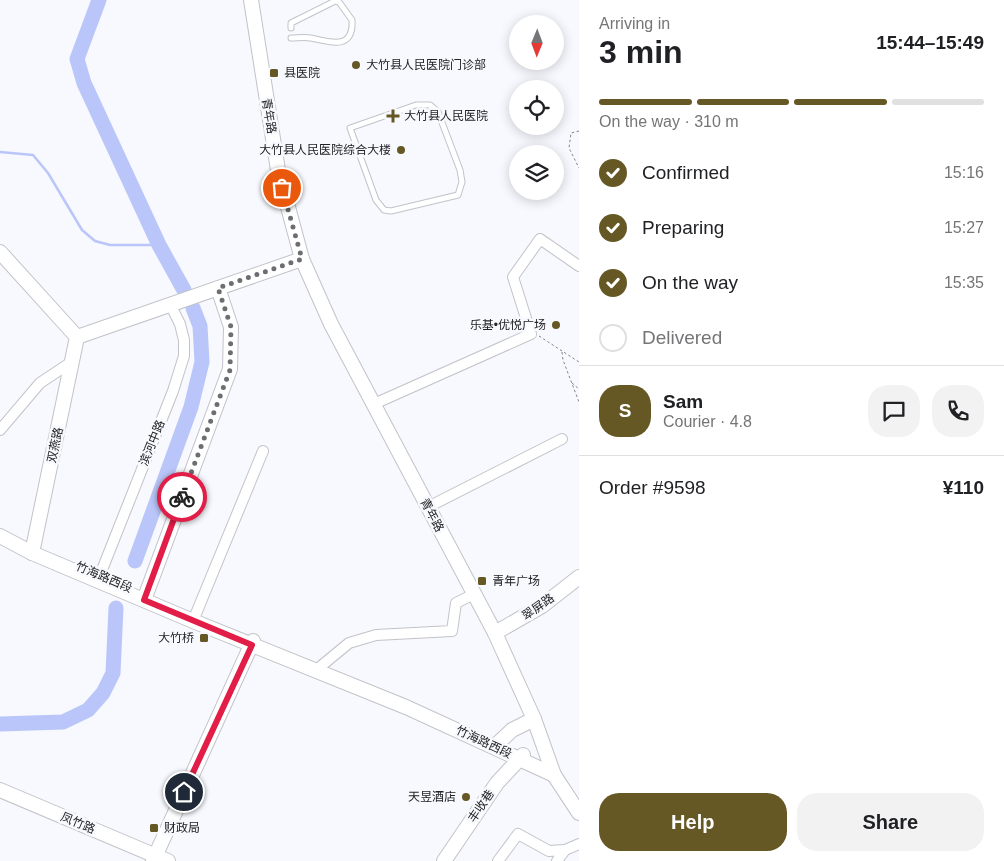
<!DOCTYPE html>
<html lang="en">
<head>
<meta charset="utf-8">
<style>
  :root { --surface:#fff; --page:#f2f2f2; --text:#202124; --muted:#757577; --line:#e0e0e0; --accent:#655825 }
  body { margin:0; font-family:Arial,"Noto Sans SC",sans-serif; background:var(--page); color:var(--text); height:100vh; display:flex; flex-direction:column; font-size:19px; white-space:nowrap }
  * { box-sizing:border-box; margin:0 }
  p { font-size:16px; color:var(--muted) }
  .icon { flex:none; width:28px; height:28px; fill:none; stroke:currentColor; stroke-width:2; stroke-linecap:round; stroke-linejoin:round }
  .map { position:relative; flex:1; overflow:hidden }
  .drawer { display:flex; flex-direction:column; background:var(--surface); width:425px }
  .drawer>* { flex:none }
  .needle { width:32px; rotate:181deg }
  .tools { position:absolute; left:509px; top:15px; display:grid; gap:10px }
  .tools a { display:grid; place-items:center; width:55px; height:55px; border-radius:50%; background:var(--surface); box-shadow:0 2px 12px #0003; font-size:25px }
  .pin { position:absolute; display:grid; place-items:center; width:42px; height:42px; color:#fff; margin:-21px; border:2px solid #fff; border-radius:50%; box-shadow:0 1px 5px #0007 }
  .courier { position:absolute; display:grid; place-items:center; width:50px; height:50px; margin:-25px; border:4px solid #e11d48; border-radius:50%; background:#fff; color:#222; box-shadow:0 1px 6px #0007 }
  .summary em { font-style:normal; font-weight:600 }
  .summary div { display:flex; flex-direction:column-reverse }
  .summary { display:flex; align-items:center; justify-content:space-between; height:85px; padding:0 20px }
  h1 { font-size:32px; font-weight:600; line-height:38px }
  .bar { display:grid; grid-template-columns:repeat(4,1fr); gap:8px 5px; align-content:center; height:60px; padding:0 20px }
  .bar i { height:6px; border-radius:4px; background:var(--line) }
  .bar .on { background:var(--accent) }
  .bar p { grid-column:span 4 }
  .line { display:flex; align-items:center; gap:12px; padding:0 20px; border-top:1px solid var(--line) }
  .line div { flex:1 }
  .round { display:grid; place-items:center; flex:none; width:52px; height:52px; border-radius:20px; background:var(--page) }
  ol { padding:0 20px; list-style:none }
  li { display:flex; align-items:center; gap:15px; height:55px }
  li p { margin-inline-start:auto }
  li .icon { padding:5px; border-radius:50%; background:var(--accent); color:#fff; stroke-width:4 }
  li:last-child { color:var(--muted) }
  li i { width:28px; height:28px; border:2px solid var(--line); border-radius:50% }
  .primary-button { display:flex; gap:10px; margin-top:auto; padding:10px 20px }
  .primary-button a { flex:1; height:58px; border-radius:20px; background:var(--accent); color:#fff; font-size:20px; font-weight:600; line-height:58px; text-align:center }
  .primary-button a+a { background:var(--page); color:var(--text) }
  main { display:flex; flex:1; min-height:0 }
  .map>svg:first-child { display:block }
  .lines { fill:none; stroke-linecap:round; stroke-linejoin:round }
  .stream { stroke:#bac6f9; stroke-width:2.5 }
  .river { stroke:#bac6f9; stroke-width:15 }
  .lane-casing { stroke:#c2c3c8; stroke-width:7 }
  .street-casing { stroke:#c2c3c8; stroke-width:12 }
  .secondary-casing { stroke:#c2c3c8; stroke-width:16 }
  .path { stroke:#838488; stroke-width:1; stroke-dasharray:2.5 2.5; stroke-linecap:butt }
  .lane { stroke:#fff; stroke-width:5 }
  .street { stroke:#fff; stroke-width:10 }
  .secondary { stroke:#fff; stroke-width:14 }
  .done { stroke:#6d6e71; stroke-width:5; stroke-dasharray:0 9 }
  .route { stroke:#e11d48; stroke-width:6 }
  .poi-dot { fill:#655825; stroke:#f7f9fe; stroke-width:2 }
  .labels { text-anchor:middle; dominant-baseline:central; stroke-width:5; stroke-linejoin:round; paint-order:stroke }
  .poi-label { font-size:12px; fill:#232325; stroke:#f7f9fe; text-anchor:start }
  .street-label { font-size:12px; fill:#232325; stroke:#f7f9fe }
</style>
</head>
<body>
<main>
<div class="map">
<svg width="579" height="861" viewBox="0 0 579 861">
  <rect width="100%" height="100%" fill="#f7f9fe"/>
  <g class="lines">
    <polyline class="stream" points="0,152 33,155 48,173 82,230 95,241 110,245 159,245"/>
    <g class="river">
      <polyline points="99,0 77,59 84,83 159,245 184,290"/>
      <polyline points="135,561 191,407 202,362 200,326 193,308"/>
      <polyline points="0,724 63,722 88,710 103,693 113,673 116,608"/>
    </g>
    <defs>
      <g id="lane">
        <path d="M291 28V23L335 1 339 2 352 20C354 51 329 42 311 38 305 37 298 38 291 38"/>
        <polygon points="416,105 430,105 438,112 460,170 462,182 458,195 391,211 384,210 376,200 350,128"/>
      </g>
      <g id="street">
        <polyline points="374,404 531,334 513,277 540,239 579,266"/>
        <polyline points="0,430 40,383 73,361"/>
        <polyline points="428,507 562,439"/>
        <polyline points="98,580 173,391 184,356 184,340 180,324 170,304"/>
        <polyline points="193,621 263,451"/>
        <polyline points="315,671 349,643 376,635 452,631 456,603 474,594"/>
        <polyline points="498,861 518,834 549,851 565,850"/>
        <polyline points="557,861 565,850 579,844"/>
      </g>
      <g id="secondary">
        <polyline points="251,0 278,170 302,259 331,324 495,633 534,719 554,775 579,813"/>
        <polyline points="0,252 77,337"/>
        <polyline points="77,337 302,259"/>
        <polyline points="0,536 32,553 193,621 406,707 554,775"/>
        <polyline points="32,553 77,337"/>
        <polyline points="144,600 230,369 231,327 218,288"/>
        <polyline points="495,633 542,606 579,577"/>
        <polyline points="495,746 512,730 534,719"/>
        <polyline points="0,790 168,861"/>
        <polyline points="153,861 253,641"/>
        <polyline points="444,861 497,783 523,755"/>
      </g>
    </defs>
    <use href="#lane" class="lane-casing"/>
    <use href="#street" class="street-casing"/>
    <use href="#secondary" class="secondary-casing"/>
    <g class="path">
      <polyline points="579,131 571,133 569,148 579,168"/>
      <polyline points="539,336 579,362"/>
      <polyline points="562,352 563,360 579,402"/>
      <polyline points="572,383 579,389"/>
    </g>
    <use href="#lane" class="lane"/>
    <use href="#street" class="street"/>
    <use href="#secondary" class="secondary"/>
  </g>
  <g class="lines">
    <polyline class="done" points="182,497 230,370 231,327 218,288 302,259 282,188"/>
    <polyline class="route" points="182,497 144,600 252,645 184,792"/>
  </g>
  <g class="poi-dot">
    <circle cx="356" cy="65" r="5"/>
    <rect x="269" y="68" width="10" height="10" rx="2.5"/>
    <path d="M390.5 108.5h5v5h5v5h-5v5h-5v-5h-5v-5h5z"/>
    <circle cx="401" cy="150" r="5"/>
    <circle cx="556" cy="325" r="5"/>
    <rect x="477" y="576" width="10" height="10" rx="2.5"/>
    <rect x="199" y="633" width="10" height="10" rx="2.5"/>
    <circle cx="466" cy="797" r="5"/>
    <rect x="149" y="823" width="10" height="10" rx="2.5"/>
  </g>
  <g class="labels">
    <g class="poi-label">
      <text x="366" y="65">大竹县人民医院门诊部</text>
      <text x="284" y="73">县医院</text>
      <text x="404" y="116">大竹县人民医院</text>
      <text x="391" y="150" text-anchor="end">大竹县人民医院综合大楼</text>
      <text x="546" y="325" text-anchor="end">乐基•优悦广场</text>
      <text x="492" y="581">青年广场</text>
      <text x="194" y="638" text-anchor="end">大竹桥</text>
      <text x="456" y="797" text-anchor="end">天昱酒店</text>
      <text x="164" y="828">财政局</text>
    </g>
    <g class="street-label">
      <text transform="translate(269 116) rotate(80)">青年路</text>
      <text transform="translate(152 443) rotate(-68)">滨河中路</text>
      <text transform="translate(55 445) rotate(-78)">双燕路</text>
      <text transform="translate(432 515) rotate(62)">青年路</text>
      <text transform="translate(104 577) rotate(23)">竹海路西段</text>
      <text transform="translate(538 607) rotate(-35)">翠屏路</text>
      <text transform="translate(484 742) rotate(25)">竹海路西段</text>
      <text transform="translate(481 806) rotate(-56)">丰收巷</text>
      <text transform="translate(78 823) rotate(23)">凤竹路</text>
    </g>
  </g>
</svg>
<div class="tools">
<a><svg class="needle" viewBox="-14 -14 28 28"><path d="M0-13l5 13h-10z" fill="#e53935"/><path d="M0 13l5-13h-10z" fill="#757577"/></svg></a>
<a><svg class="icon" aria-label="locate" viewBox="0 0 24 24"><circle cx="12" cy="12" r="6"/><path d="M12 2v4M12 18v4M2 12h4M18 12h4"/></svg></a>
<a><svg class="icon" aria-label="layers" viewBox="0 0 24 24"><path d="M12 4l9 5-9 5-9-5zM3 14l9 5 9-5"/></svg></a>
</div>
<div class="pin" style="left:282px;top:188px;background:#ea580c"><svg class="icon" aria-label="bag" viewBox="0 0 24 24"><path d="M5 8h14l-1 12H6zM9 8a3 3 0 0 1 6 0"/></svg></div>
<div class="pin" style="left:184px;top:792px;background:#1f2937"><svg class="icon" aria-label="home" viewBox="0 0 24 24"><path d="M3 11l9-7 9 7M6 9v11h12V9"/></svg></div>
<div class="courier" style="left:182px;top:497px"><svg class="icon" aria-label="bike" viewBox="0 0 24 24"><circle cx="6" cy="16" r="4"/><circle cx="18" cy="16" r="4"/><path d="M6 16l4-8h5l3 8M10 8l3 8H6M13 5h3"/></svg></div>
</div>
<section class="drawer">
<div class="summary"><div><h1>3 min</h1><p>Arriving in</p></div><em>15:44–15:49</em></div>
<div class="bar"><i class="on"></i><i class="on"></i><i class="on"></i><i></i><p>On the way · 310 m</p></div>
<ol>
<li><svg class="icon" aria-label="check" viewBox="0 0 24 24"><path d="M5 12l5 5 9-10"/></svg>Confirmed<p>15:16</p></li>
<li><svg class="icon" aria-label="check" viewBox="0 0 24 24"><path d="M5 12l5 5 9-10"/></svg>Preparing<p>15:27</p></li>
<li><svg class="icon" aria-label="check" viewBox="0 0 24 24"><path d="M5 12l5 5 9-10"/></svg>On the way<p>15:35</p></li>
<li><i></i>Delivered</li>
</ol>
<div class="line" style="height:90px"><b class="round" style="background:var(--accent);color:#fff">S</b><div><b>Sam</b><p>Courier · 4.8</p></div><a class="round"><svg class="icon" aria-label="chat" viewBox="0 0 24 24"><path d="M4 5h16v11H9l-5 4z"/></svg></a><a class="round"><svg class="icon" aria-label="phone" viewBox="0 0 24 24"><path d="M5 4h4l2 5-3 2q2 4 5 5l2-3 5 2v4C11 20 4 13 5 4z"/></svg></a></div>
<div class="line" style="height:65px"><div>Order #9598</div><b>¥110</b></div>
<div class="primary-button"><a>Help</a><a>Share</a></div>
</section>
</main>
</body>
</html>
